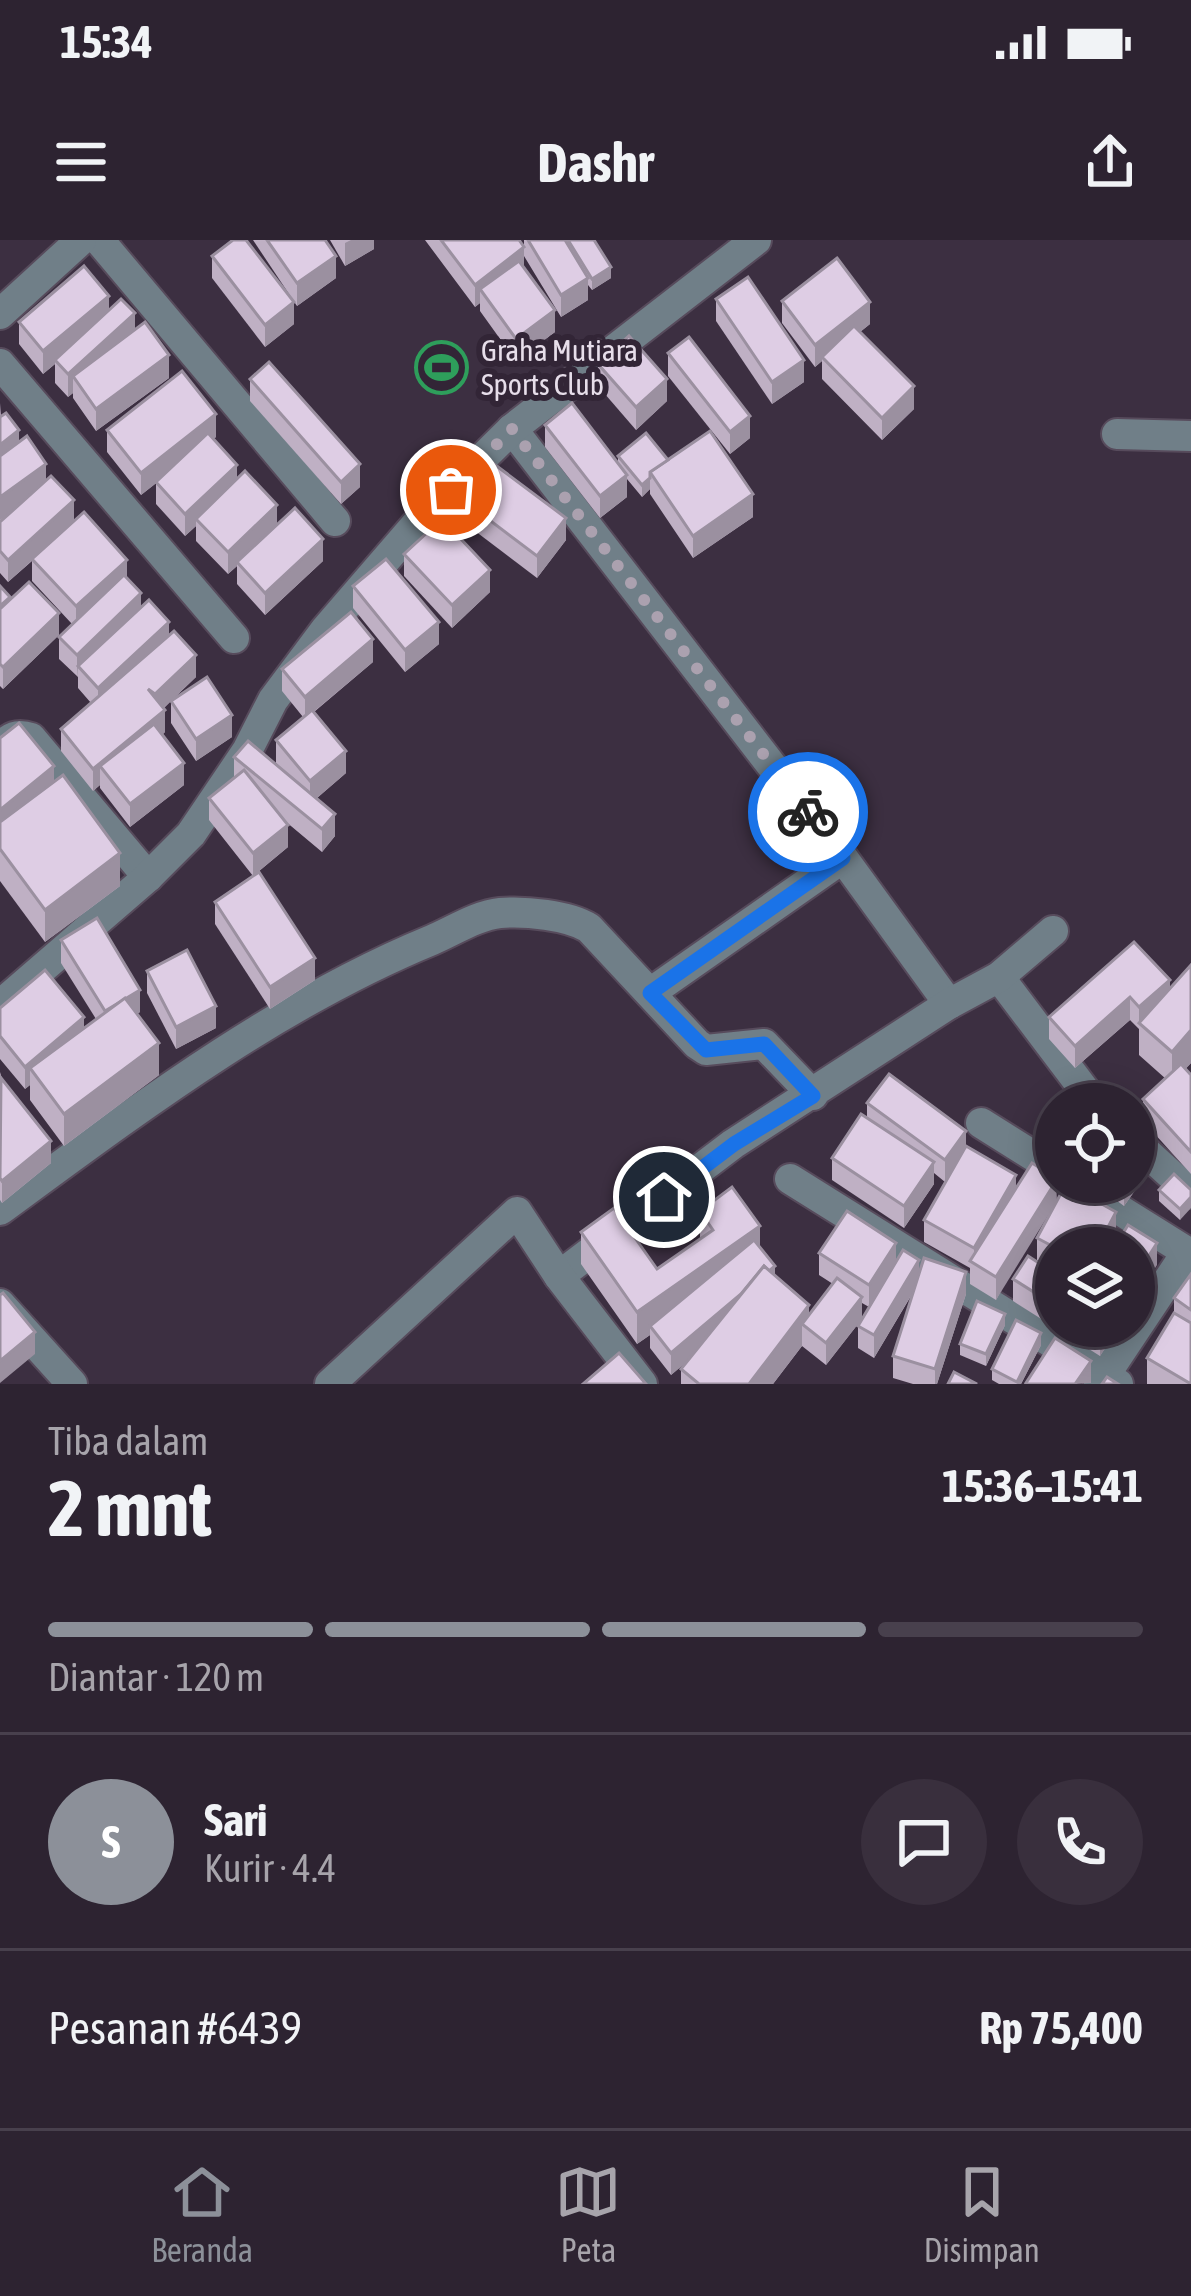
<!DOCTYPE html>
<html lang="id">
<head>
<meta charset="utf-8">
<style>
  :root { --surface:#2d2331; --page:#392f3d; --text:#f1f3f6; --muted:#a7a4ab; --line:#48404d; --accent:#8c9099 }
  body { margin:0; font-family:"Asap Condensed",sans-serif; background:var(--page); color:var(--text); height:100vh; display:flex; flex-direction:column; font-size:45px; white-space:nowrap }
  * { box-sizing:border-box; margin:0 }
  p { font-size:39px; color:var(--muted) }
  .icon { flex:none; width:66px; height:66px; fill:none; stroke:currentColor; stroke-width:2; stroke-linecap:round; stroke-linejoin:round }
  .map { position:relative; height:1144px; overflow:hidden }
  .drawer { display:flex; flex-direction:column; background:var(--surface); flex:1 }
  .drawer>* { flex:none }
  .controls { position:absolute; left:1035px; top:843px; display:grid; gap:24px }
  .controls a { display:grid; place-items:center; width:120px; height:120px; border-radius:50%; background:var(--surface); box-shadow:0 6px 30px #0003,0 0 0 3px var(--line); font-size:60px }
  .pin { position:absolute; display:grid; place-items:center; width:102px; height:102px; color:#fff; margin:-51px; border:6px solid #fff; border-radius:50%; box-shadow:0 3px 12px #0007 }
  .courier { position:absolute; display:grid; place-items:center; width:120px; height:120px; margin:-60px; border:9px solid #1a73e8; border-radius:50%; background:#fff; color:#222; box-shadow:0 3px 15px #0007 }
  .headline em { font-style:normal; font-weight:700 }
  .headline div { display:flex; flex-direction:column-reverse }
  .headline { display:flex; align-items:center; justify-content:space-between; height:204px; padding:0 48px }
  h1 { font-size:78px; font-weight:700; line-height:90px }
  .bar { display:grid; grid-template-columns:repeat(4,1fr); gap:18px 12px; align-content:center; height:144px; padding:0 48px }
  .bar i { height:15px; border-radius:9px; background:var(--line) }
  .bar .active { background:var(--accent) }
  .bar p { grid-column:span 4 }
  .line { display:flex; align-items:center; gap:30px; padding:0 48px; border-top:3px solid var(--line) }
  .line div { flex:1 }
  .round { display:grid; place-items:center; flex:none; width:126px; height:126px; border-radius:63px; background:var(--page) }
  .status { display:flex; justify-content:space-between; align-items:center; height:84px; padding:0 60px; background:var(--surface); direction:ltr }
  .status svg { height:33px; fill:currentColor }
  header { display:flex; justify-content:space-between; align-items:center; height:156px; padding:0 48px; background:var(--surface); font-size:54px; font-weight:700 }
  .menu { display:flex; justify-content:space-around; align-items:center; height:168px; border-top:3px solid var(--line); background:var(--surface); font-size:33px; color:var(--muted) }
  .menu a { display:grid; justify-items:center; gap:6px }
  .menu .active { color:var(--accent) }
  .map>svg:first-child { display:block }
  .lines { fill:none; stroke-linecap:round; stroke-linejoin:round }
  .minor-casing { stroke:#574b5c; stroke-width:34 }
  .minor { stroke:#707f88; stroke-width:30 }
  .wall { fill:#bfb0c4; fill-rule:evenodd }
  .shaded-wall { fill:#9b90a0 }
  .building { fill:#decde4; stroke:#9b90a0; stroke-width:3 }
  .done { stroke:#aba1af; stroke-width:12; stroke-dasharray:0 21.6 }
  .route { stroke:#1a73e8; stroke-width:15 }
  .labels { text-anchor:middle; dominant-baseline:central; stroke-width:12; stroke-linejoin:round; paint-order:stroke }
  .poi-label { font-size:30px; fill:#e7deea; stroke:#322536; text-anchor:start }
</style>
</head>
<body>
<div class="status"><b>15:34</b><svg viewBox="0 0 49 12"><path d="M0 12V9h3v3zM5 12V6h3v6zM10 12V3h3v9zM15 12V0h3v12zM26 1h20v11H26zM47 4h2v5h-2z"/></svg></div>
<header><svg class="icon" aria-label="menu" viewBox="0 0 24 24"><path d="M4 6h16M4 12h16M4 18h16"/></svg>Dashr<svg class="icon" aria-label="share" viewBox="0 0 24 24"><path d="M12 15V3M7 8l5-5 5 5M5 13v7h14v-7"/></svg></header>
<div class="map">
<svg width="1191" height="1144" viewBox="0 0 1191 1144">
  <rect width="100%" height="100%" fill="#3c2f41"/>
  <g class="lines">
    <defs>
      <g id="minor">
        <polyline points="99,0 335,281"/>
        <polyline points="0,74 81,0"/>
        <polyline points="0,124 234,398"/>
        <polyline points="512,189 843,618 949,764"/>
        <polyline points="1117,194 1191,196"/>
        <path d="M0 507C11 497 17 493 31 498L148 637"/>
        <polyline points="999,737 1095,864"/>
        <polyline points="650,753 843,618"/>
        <polyline points="0,765 148,637 191,594 247,511 273,460 326,389 420,280 512,189 756,0"/>
        <polyline points="981,883 1056,930"/>
        <polyline points="1134,901 1191,953"/>
        <polyline points="790,939 1118,1144"/>
        <polyline points="1075,942 1187,1012 1099,1144"/>
        <path d="M0 970C135 871 276 764 432 700 453 691 478 675 500 673 525 671 568 675 589 688L697 804 706 810 764 804 813 855"/>
        <polyline points="559,1036 733,904 949,764 999,737 1053,691"/>
        <polyline points="0,1064 72,1144"/>
        <polyline points="330,1144 517,972 559,1036 642,1144"/>
      </g>
    </defs>
    <use href="#minor" class="minor-casing"/>
    <use href="#minor" class="minor"/>
  </g>
  <g class="wall">
    <polygon points="253,0 325,0 336,38 297,66"/>
    <polygon points="330,0 374,0 374,9 345,26"/>
    <polygon points="425,0 519,0 524,7 524,0 594,0 611,38 592,50 588,45 588,60 561,77 524,16 524,28 555,92 516,121 480,71 480,63 475,67"/>
    <polygon points="212,16 294,84 265,107 212,38"/>
    <polygon points="716,59 804,142 772,164 716,81"/>
    <polygon points="782,61 870,84 860,92 914,169 882,200 822,139 822,121 815,127 782,83"/>
    <polygon points="109,70 135,90 169,138 96,191 73,158 73,153 68,157 55,143 55,124 43,134 19,104 19,82"/>
    <polygon points="668,113 750,198 730,214 668,136"/>
    <polygon points="598,124 667,161 636,190 598,146"/>
    <polygon points="250,139 360,247 341,264 250,161"/>
    <polygon points="0,163 1,177 74,281 127,339 141,367 169,395 196,437 172,460 232,497 196,521 171,483 171,461 164,468 165,492 162,495 184,545 130,587 100,548 100,545 93,551 61,511 61,489 91,463 78,448 78,437 59,419 59,397 72,384 32,341 32,321 8,342 0,333"/>
    <polygon points="545,185 618,222 618,216 668,220 753,277 693,318 650,254 650,249 642,257 627,239 627,257 600,278 545,207"/>
    <polygon points="107,190 216,197 213,199 237,239 277,285 323,321 265,375 237,344 237,326 228,334 196,301 196,286 185,296 156,264 156,243 141,255 107,212"/>
    <polygon points="446,247 566,300 537,338 446,269"/>
    <polygon points="404,314 490,352 452,388 404,336"/>
    <polygon points="0,346 10,360 59,395 3,449 0,446"/>
    <polygon points="353,346 439,404 405,432 353,368"/>
    <polygon points="373,422 314,472 346,533 317,558 335,596 322,612 285,581 288,607 253,636 209,580 209,558 234,537 234,517 281,528 276,523 276,500 303,477 282,451 282,429"/>
    <polygon points="0,498 54,542 120,646 45,702 0,641"/>
    <polygon points="215,662 315,740 270,769 215,684"/>
    <polygon points="61,700 140,772 137,774 159,835 64,906 30,860 30,845 25,849 0,819 0,768 84,788 96,779 61,723"/>
    <polygon points="147,731 216,788 176,809 147,753"/>
    <polygon points="1170,749 1191,823 1185,829 1191,835 1191,934 1143,881 1143,859 1166,839 1139,815 1139,789 1130,780 1075,828 1049,799 1049,777"/>
    <polygon points="0,832 2,839 51,923 2,963 0,960"/>
    <polygon points="867,863 966,906 1016,948 1057,942 996,1060 970,1044 970,1028 924,1002 924,980 945,942 934,933 934,944 904,988 832,940 832,918 867,878"/>
    <polygon points="1151,928 1124,966 1092,942 1134,942"/>
    <polygon points="1159,950 1191,950 1180,980 1159,961"/>
    <polygon points="641,969 690,985 660,1007 641,981"/>
    <path d="M700 971 760 1008 775 1036 809 1076 833 1044 819 1035V1013L896 1022 919 1035 966 1054 937 1144H913L893 1138V1116L914 1051 874 1118 858 1108V1086L861 1080 826 1125 802 1106 773 1144H681V1129L685 1123 671 1135 650 1108V1095L637 1104 581 1024V992L657 1029 700 999ZM862 1063 869 1067 862 1079Z"/>
    <polygon points="1116,994 1056,1008 1056,1031 1037,1020 1037,998"/>
    <polygon points="1056,1034 1056,1086 1115,1086 1115,1093 1100,1116 1013,1061 1013,1039"/>
    <polygon points="1191,1034 1191,1144 1147,1144 1147,1118 1174,1074 1174,1058"/>
    <polygon points="1005,1085 986,1126 960,1115 960,1104"/>
    <polygon points="1041,1105 1021,1144 999,1144 992,1140 992,1129"/>
  </g>
  <g class="shaded-wall">
    <polygon points="351,0 374,0 374,9 345,26 345,3"/>
    <polygon points="524,7 524,29 480,49 480,63 475,67 475,45"/>
    <polygon points="336,16 336,38 297,66 297,43"/>
    <polygon points="611,27 611,38 592,50 592,39"/>
    <polygon points="588,38 588,60 561,77 561,55"/>
    <polygon points="109,56 109,78 55,120 55,124 43,134 43,111"/>
    <polygon points="294,62 294,84 265,107 265,85"/>
    <polygon points="870,62 870,84 825,120 822,117 822,121 815,127 815,105"/>
    <polygon points="555,70 555,92 516,121 516,99"/>
    <polygon points="135,73 135,95 73,136 73,153 68,157 68,134"/>
    <polygon points="169,115 169,138 96,191 96,169"/>
    <polygon points="804,120 804,142 772,164 772,142"/>
    <polygon points="667,139 667,161 636,190 636,167"/>
    <polygon points="914,146 914,169 882,200 882,178"/>
    <polygon points="216,174 216,197 141,255 141,233"/>
    <polygon points="750,176 750,198 730,214 730,192"/>
    <polygon points="19,190 19,213 0,227 0,205"/>
    <polygon points="46,224 46,246 0,280 0,257"/>
    <polygon points="360,224 360,247 341,264 341,242"/>
    <polygon points="237,225 237,247 196,279 196,286 185,296 185,274"/>
    <polygon points="627,235 627,257 600,278 600,256"/>
    <polygon points="650,238 650,249 642,257 642,245"/>
    <polygon points="753,254 753,277 693,318 693,296"/>
    <polygon points="74,260 74,283 8,342 8,320"/>
    <polygon points="277,265 277,288 237,322 237,326 228,334 228,312"/>
    <polygon points="566,278 566,300 537,338 537,316"/>
    <polygon points="323,299 323,321 265,375 265,353"/>
    <polygon points="127,320 127,342 76,389 76,366"/>
    <polygon points="490,330 490,352 452,388 452,365"/>
    <polygon points="141,353 141,376 78,426 77,438 77,415"/>
    <polygon points="59,373 59,395 3,449 3,427"/>
    <polygon points="169,382 169,404 98,470 98,448"/>
    <polygon points="439,382 439,404 405,432 405,410"/>
    <polygon points="373,399 373,422 305,479 305,457"/>
    <polygon points="196,415 196,437 155,476 155,454"/>
    <polygon points="165,470 165,492 109,537 100,526 100,545 93,551 93,529"/>
    <polygon points="232,475 232,497 196,521 196,499"/>
    <polygon points="346,511 346,533 310,564 310,541"/>
    <polygon points="184,523 184,545 130,587 130,564"/>
    <polygon points="54,526 54,548 0,592 0,570"/>
    <polygon points="335,574 335,596 322,612 322,589"/>
    <polygon points="288,585 288,607 253,636 253,613"/>
    <polygon points="120,613 120,646 45,702 45,670"/>
    <polygon points="315,718 315,740 270,769 270,747"/>
    <polygon points="1170,740 1170,763 1139,783 1139,790 1139,767"/>
    <polygon points="140,750 140,772 105,794 105,771"/>
    <polygon points="1130,757 1130,780 1075,828 1075,806"/>
    <polygon points="216,766 216,788 176,809 176,787"/>
    <polygon points="84,777 84,800 30,828 30,845 25,849 25,827"/>
    <polygon points="1191,790 1191,823 1172,844 1172,812"/>
    <polygon points="159,803 159,835 64,906 64,874"/>
    <polygon points="966,891 966,913 945,942 945,920"/>
    <polygon points="51,901 51,923 2,963 2,941"/>
    <polygon points="1151,906 1151,928 1124,966 1124,943 1134,942 1134,930"/>
    <polygon points="934,922 934,944 904,988 904,966"/>
    <polygon points="1016,935 1016,957 974,1024 974,1008"/>
    <polygon points="1056,942 1057,961 996,1060 996,1037"/>
    <polygon points="1191,957 1191,968 1180,980 1180,969"/>
    <polygon points="1116,972 1116,994 1109,1008 1097,1008"/>
    <polygon points="690,974 690,985 660,1007 660,995"/>
    <polygon points="760,986 760,1018 650,1086 650,1095 637,1104 637,1072"/>
    <polygon points="896,1003 896,1025 869,1067 869,1045"/>
    <polygon points="1157,1003 1157,1025 1134,1062 1134,1039"/>
    <polygon points="919,1020 919,1042 874,1118 874,1095"/>
    <polygon points="775,1026 775,1048 671,1135 671,1113"/>
    <polygon points="966,1032 966,1054 937,1144 935,1144 935,1129"/>
    <polygon points="862,1057 862,1079 826,1125 826,1103"/>
    <polygon points="809,1065 809,1089 802,1084 802,1106 773,1144 749,1144"/>
    <polygon points="1005,1074 1005,1085 986,1126 986,1114"/>
    <polygon points="1105,1086 1115,1086 1115,1093 1100,1116 1100,1094"/>
    <polygon points="35,1092 35,1114 0,1143 0,1121"/>
    <polygon points="1041,1093 1041,1105 1021,1144 1017,1144"/>
    <polygon points="1091,1121 1091,1143 1075,1144"/>
  </g>
  <g class="building">
    <polygon points="233,0 246,0 294,62 265,85 212,16"/>
    <polygon points="267,0 325,0 336,16 297,43"/>
    <polygon points="441,0 519,0 524,7 475,45"/>
    <polygon points="528,0 565,0 588,38 561,55"/>
    <polygon points="568,0 594,0 611,27 592,39"/>
    <polygon points="837,18 870,62 815,105 782,61"/>
    <polygon points="519,21 555,70 516,99 480,49"/>
    <polygon points="84,26 109,56 43,111 19,82"/>
    <polygon points="748,37 804,120 772,142 716,59"/>
    <polygon points="121,59 135,73 68,134 55,120"/>
    <polygon points="145,82 169,115 96,169 73,136"/>
    <polygon points="854,86 914,146 882,178 822,117"/>
    <polygon points="629,96 667,139 636,167 598,124"/>
    <polygon points="689,97 750,176 730,192 668,113"/>
    <polygon points="269,122 360,224 341,242 250,139"/>
    <polygon points="182,131 216,174 141,233 107,190"/>
    <polygon points="572,163 627,235 600,256 545,185"/>
    <polygon points="6,173 19,190 0,205 0,177"/>
    <polygon points="710,191 753,254 693,296 650,232"/>
    <polygon points="208,193 237,225 185,274 156,242"/>
    <polygon points="646,193 668,220 650,232 650,238 642,245 618,216"/>
    <polygon points="27,196 46,224 0,257 0,216"/>
    <polygon points="474,209 566,278 537,316 446,247"/>
    <polygon points="245,231 277,265 228,312 196,279"/>
    <polygon points="51,236 74,260 8,320 0,311 0,282"/>
    <polygon points="295,268 323,299 265,353 237,322"/>
    <polygon points="84,272 127,320 76,366 32,319"/>
    <polygon points="442,279 490,330 452,365 404,314"/>
    <polygon points="386,319 439,382 405,410 353,346"/>
    <polygon points="124,335 141,353 77,415 59,397"/>
    <polygon points="29,342 59,373 3,427 0,424 0,369"/>
    <polygon points="0,346 10,357 0,366"/>
    <polygon points="149,360 169,382 98,448 78,426"/>
    <polygon points="351,372 373,399 305,457 282,429"/>
    <polygon points="174,391 196,415 155,454 148,449 165,470 93,529 61,489"/>
    <polygon points="207,437 232,475 196,499 171,461"/>
    <polygon points="312,470 346,511 310,541 276,500"/>
    <polygon points="19,483 54,526 0,570 0,498"/>
    <polygon points="154,484 184,523 130,564 100,526"/>
    <polygon points="248,501 335,574 322,589 234,517"/>
    <polygon points="244,530 288,585 253,613 209,558"/>
    <polygon points="63,535 120,613 45,670 0,609 0,582"/>
    <polygon points="259,632 315,718 270,747 215,662"/>
    <polygon points="97,678 140,750 105,771 61,700"/>
    <polygon points="1134,702 1170,740 1139,767 1130,757 1075,806 1049,777"/>
    <polygon points="187,710 216,766 176,787 147,731"/>
    <polygon points="1191,725 1191,790 1172,812 1139,783"/>
    <polygon points="45,730 84,777 25,827 0,796 0,768"/>
    <polygon points="125,758 159,803 64,874 30,828"/>
    <polygon points="1181,824 1191,835 1191,912 1143,859"/>
    <polygon points="889,834 966,891 945,920 867,863"/>
    <polygon points="1,838 51,901 2,941 0,938"/>
    <polygon points="861,874 934,922 904,966 832,918"/>
    <polygon points="1134,893 1151,906 1134,930"/>
    <polygon points="966,906 1016,935 974,1008 924,980"/>
    <polygon points="1032,923 1056,938 1056,941 996,1037 970,1021"/>
    <polygon points="1174,934 1191,950 1191,957 1180,969 1159,950"/>
    <polygon points="1066,944 1116,972 1097,1008 1056,1008 1037,998"/>
    <polygon points="671,947 690,974 660,995 641,969"/>
    <polygon points="732,947 760,986 637,1072 581,992 614,968 657,1029 713,990 700,971"/>
    <polygon points="847,971 896,1003 869,1045 819,1013"/>
    <polygon points="1128,985 1157,1003 1134,1039 1134,1008 1114,1008"/>
    <polygon points="754,1000 775,1026 769,1031 764,1026 741,1054 671,1113 650,1086"/>
    <polygon points="903,1010 919,1020 874,1095 858,1086"/>
    <polygon points="1028,1016 1056,1034 1056,1066 1013,1039"/>
    <polygon points="924,1018 966,1032 935,1129 893,1116"/>
    <polygon points="764,1026 809,1065 749,1144 699,1144 681,1129"/>
    <polygon points="1191,1034 1191,1070 1174,1058"/>
    <polygon points="837,1038 862,1057 826,1103 802,1084"/>
    <polygon points="3,1053 35,1092 0,1121 0,1055"/>
    <polygon points="977,1061 1005,1074 986,1114 960,1104"/>
    <polygon points="1174,1073 1191,1083 1191,1144 1147,1118"/>
    <polygon points="1016,1080 1041,1093 1017,1142 992,1129"/>
    <polygon points="1088,1086 1105,1086 1100,1094"/>
    <polygon points="1055,1098 1091,1121 1075,1144 1028,1144 1026,1143"/>
    <polygon points="619,1113 646,1144 583,1144"/>
    <polygon points="954,1132 977,1144 948,1144"/>
    <polygon points="1107,1137 1118,1144 1102,1144"/>
  </g>
  <g class="lines">
    <polyline class="done" points="451,250 512,189 808,572"/>
    <polyline class="route" points="664,957 734,904 813,856 764,804 706,810 650,753 843,618 808,572"/>
  </g>
  <defs>
    <symbol id="stadium-ring" viewBox="-11 -11 22 22"><circle r="9.5" fill="#322536" stroke="#2e9e5b" stroke-width="1.5"/><path d="M0-5a6.5 5 0 1 0 0 10a6.5 5 0 1 0 0-10ZM-3.5-1.8h7v3.6h-7Z" fill="#2e9e5b"/></symbol>
  </defs>
  <g fill-rule="evenodd">
    <use href="#stadium-ring" x="412" y="98" width="59" height="59"/>
  </g>
  <g class="labels">
    <g class="poi-label">
      <text x="481" y="110">Graha Mutiara<tspan x="481" dy="34">Sports Club</tspan></text>
    </g>
  </g>
</svg>
<div class="controls">
<a><svg class="icon" aria-label="locate" viewBox="0 0 24 24"><circle cx="12" cy="12" r="6"/><path d="M12 2v4M12 18v4M2 12h4M18 12h4"/></svg></a>
<a><svg class="icon" aria-label="layers" viewBox="0 0 24 24"><path d="M12 4l9 5-9 5-9-5zM3 14l9 5 9-5"/></svg></a>
</div>
<div class="pin" style="left:451px;top:250px;background:#ea580c"><svg class="icon" aria-label="bag" viewBox="0 0 24 24"><path d="M5 8h14l-1 12H6zM9 8a3 3 0 0 1 6 0"/></svg></div>
<div class="pin" style="left:664px;top:957px;background:#1f2937"><svg class="icon" aria-label="home" viewBox="0 0 24 24"><path d="M3 11l9-7 9 7M6 9v11h12V9"/></svg></div>
<div class="courier" style="left:808px;top:572px"><svg class="icon" aria-label="bike" viewBox="0 0 24 24"><circle cx="6" cy="16" r="4"/><circle cx="18" cy="16" r="4"/><path d="M6 16l4-8h5l3 8M10 8l3 8H6M13 5h3"/></svg></div>
</div>
<section class="drawer">
<div class="headline"><div><h1>2 mnt</h1><p>Tiba dalam</p></div><em>15:36–15:41</em></div>
<div class="bar"><i class="active"></i><i class="active"></i><i class="active"></i><i></i><p>Diantar · 120 m</p></div>
<div class="line" style="height:216px"><b class="round" style="background:var(--accent);color:#fff">S</b><div><b>Sari</b><p>Kurir · 4.4</p></div><a class="round"><svg class="icon" aria-label="chat" viewBox="0 0 24 24"><path d="M4 5h16v11H9l-5 4z"/></svg></a><a class="round"><svg class="icon" aria-label="phone" viewBox="0 0 24 24"><path d="M5 4h4l2 5-3 2q2 4 5 5l2-3 5 2v4C11 20 4 13 5 4z"/></svg></a></div>
<div class="line" style="height:156px"><div>Pesanan #6439</div><b>Rp 75,400</b></div>
</section>
<nav class="menu">
<a class="active"><svg class="icon" aria-label="home" viewBox="0 0 24 24"><path d="M3 11l9-7 9 7M6 9v11h12V9"/></svg>Beranda</a>
<a><svg class="icon" aria-label="map" viewBox="0 0 24 24"><path d="M3 6l6-2 6 2 6-2v14l-6 2-6-2-6 2zM9 4v14M15 6v14"/></svg>Peta</a>
<a><svg class="icon" aria-label="saved" viewBox="0 0 24 24"><path d="M7 4h10v16l-5-4-5 4z"/></svg>Disimpan</a>
</nav>
</body>
</html>
